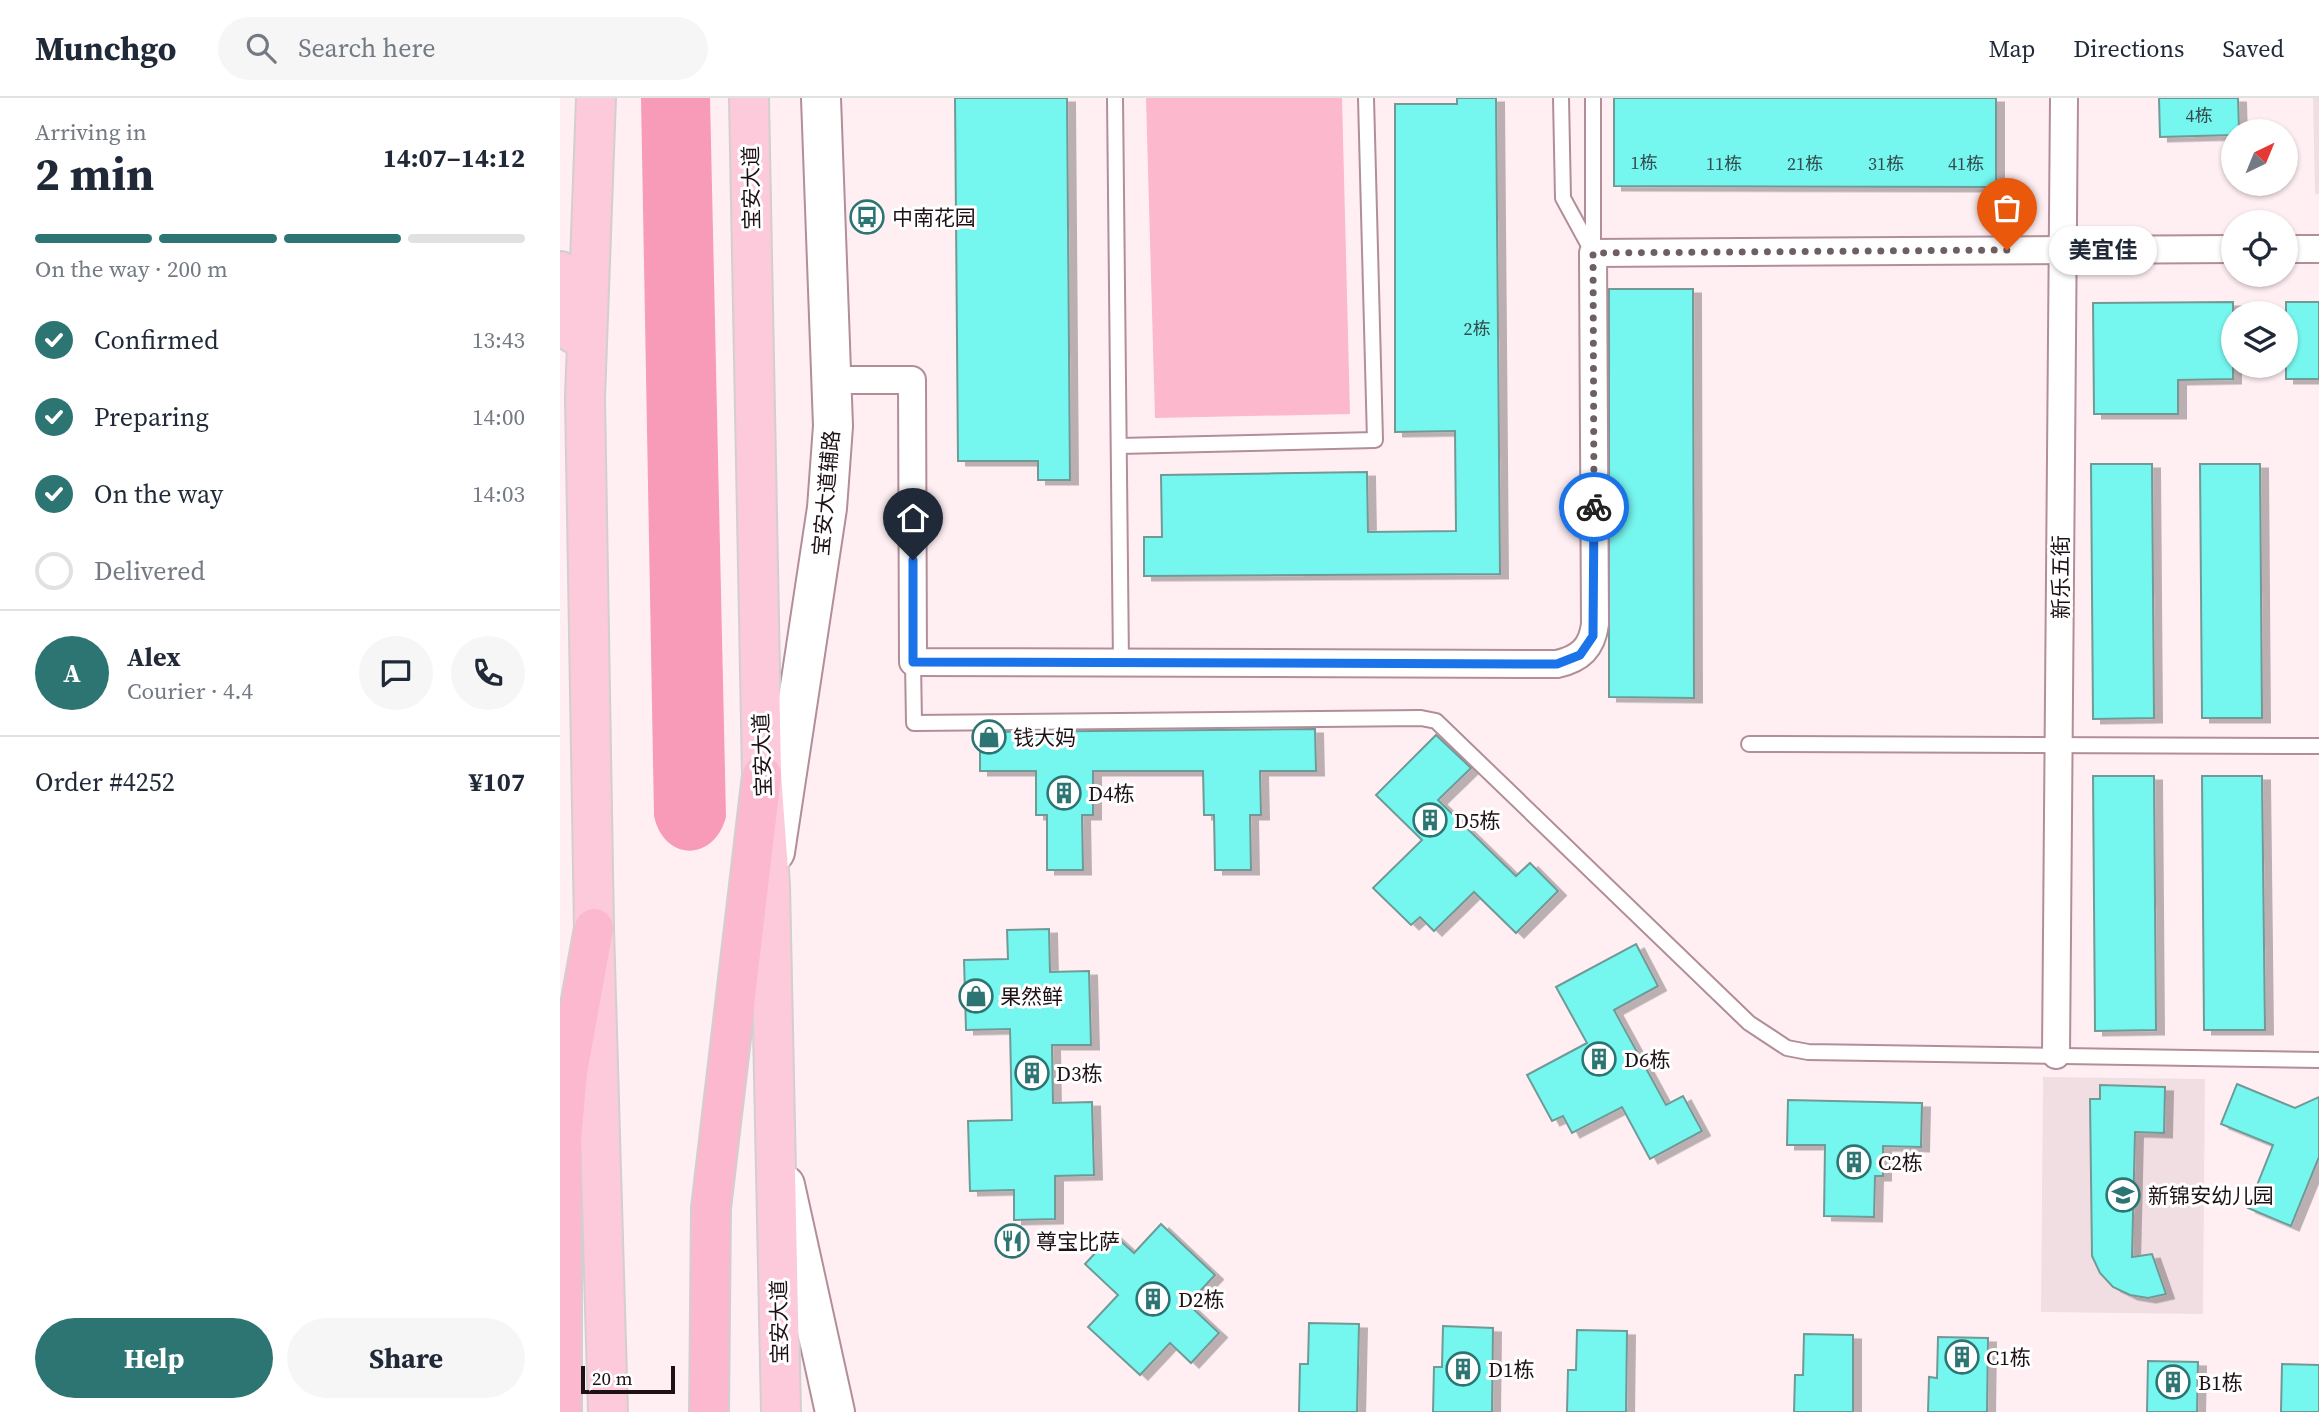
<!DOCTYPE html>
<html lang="en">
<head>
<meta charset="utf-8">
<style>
  :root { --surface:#fff; --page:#f6f6f7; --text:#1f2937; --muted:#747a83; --line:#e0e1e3; --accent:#2c7572 }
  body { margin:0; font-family:"Source Serif 4","Noto Sans SC",serif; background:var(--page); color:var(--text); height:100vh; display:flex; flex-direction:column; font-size:26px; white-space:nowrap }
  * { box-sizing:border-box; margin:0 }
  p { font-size:23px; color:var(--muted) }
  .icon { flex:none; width:38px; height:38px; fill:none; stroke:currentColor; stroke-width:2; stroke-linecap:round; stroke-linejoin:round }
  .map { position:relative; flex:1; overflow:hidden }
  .drawer { display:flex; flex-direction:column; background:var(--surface); width:560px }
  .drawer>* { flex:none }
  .needle { width:46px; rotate:43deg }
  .buttons { position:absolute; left:1661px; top:21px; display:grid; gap:14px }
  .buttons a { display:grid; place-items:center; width:77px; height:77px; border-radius:50%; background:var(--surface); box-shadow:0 2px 5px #0004; font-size:35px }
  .scale { position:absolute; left:21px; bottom:18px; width:94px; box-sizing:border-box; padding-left:7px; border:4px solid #1e1115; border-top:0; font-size:19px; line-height:24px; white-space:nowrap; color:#1e1115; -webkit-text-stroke:5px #fff; paint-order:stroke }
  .pin { position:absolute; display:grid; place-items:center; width:60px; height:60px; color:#fff; margin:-72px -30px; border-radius:50% 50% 50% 0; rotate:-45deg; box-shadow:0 0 7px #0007 }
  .pin .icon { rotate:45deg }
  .courier { position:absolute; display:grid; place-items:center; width:70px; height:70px; margin:-35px; border:5px solid #1a73e8; border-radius:50%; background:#fff; color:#222; box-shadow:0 2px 9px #0007 }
  .bubble { position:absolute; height:49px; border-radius:24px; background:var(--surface); box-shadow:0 2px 5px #0004; font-size:23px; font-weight:700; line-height:49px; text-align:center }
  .overview em { font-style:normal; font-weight:700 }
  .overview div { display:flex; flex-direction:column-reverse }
  .overview { display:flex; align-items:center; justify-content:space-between; height:119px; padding:0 35px }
  h1 { font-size:46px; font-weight:700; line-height:52px }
  .bar { display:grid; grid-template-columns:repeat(4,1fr); gap:10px 7px; align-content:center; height:84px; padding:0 35px }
  .bar i { height:9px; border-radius:5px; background:var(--line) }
  .bar .on { background:var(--accent) }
  .bar p { grid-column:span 4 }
  .line { display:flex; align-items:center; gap:18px; padding:0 35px; border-top:2px solid var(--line) }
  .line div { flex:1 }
  .round { display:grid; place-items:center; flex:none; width:74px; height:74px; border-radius:37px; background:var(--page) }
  ol { padding:0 35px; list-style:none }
  li { display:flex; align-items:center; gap:21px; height:77px }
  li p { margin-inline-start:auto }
  li .icon { padding:7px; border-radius:50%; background:var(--accent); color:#fff; stroke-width:4 }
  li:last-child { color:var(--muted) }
  li i { width:38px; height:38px; border:4px solid var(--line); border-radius:50% }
  .primary-button { display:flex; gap:14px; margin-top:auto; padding:14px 35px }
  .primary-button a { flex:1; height:80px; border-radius:42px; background:var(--accent); color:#fff; font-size:28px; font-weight:700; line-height:80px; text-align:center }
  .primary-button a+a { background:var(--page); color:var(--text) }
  header { display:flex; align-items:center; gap:42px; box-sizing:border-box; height:98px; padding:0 35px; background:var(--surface); border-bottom:2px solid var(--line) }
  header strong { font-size:33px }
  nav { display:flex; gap:38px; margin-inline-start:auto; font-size:24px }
  .search { width:490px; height:63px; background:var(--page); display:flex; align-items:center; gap:18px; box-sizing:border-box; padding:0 24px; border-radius:38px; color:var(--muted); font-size:26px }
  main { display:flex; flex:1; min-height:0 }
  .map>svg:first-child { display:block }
  .built { fill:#f1dee3 }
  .green { fill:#fcb8cc }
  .forest { fill:#f79bb9 }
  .building { fill:#75f6ef; stroke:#719a97; stroke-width:2; filter:url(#shadow) }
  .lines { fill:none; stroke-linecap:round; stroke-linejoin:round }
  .service-casing { stroke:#b28e99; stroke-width:18 }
  .minor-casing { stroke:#b28e99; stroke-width:30 }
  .secondary-casing { stroke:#b28e99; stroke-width:42 }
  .primary-casing { stroke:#d2cfd0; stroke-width:42 }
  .trunk-casing { stroke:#d2cfd0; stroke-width:42 }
  .service { stroke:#fff; stroke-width:14 }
  .minor { stroke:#fff; stroke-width:26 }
  .secondary { stroke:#fff; stroke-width:38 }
  .primary { stroke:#fccada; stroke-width:38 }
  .trunk { stroke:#fbb8ce; stroke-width:38 }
  .done { stroke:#6d5f63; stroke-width:7; stroke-dasharray:0 12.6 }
  .route { stroke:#1a73e8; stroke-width:9 }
  .labels { text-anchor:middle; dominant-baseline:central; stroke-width:6; stroke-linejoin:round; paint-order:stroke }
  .number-label { font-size:18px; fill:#344a4c }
  .street-label { font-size:21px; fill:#1e1115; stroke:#fff }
  .poi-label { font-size:21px; fill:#1e1115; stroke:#fff; text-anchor:start }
</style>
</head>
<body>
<header>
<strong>Munchgo</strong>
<div class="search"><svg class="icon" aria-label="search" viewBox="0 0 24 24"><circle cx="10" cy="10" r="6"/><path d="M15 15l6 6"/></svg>Search here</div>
<nav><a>Map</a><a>Directions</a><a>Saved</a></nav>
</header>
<main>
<section class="drawer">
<div class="overview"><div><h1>2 min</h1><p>Arriving in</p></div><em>14:07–14:12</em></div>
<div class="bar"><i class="on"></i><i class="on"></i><i class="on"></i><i></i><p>On the way · 200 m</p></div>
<ol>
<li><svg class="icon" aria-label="check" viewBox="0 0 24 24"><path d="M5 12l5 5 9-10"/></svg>Confirmed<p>13:43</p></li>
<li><svg class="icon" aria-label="check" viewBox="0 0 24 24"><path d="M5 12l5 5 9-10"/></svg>Preparing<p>14:00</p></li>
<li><svg class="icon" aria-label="check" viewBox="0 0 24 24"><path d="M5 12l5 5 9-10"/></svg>On the way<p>14:03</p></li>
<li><i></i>Delivered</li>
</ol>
<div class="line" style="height:126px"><b class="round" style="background:var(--accent);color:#fff">A</b><div><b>Alex</b><p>Courier · 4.4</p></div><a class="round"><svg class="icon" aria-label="chat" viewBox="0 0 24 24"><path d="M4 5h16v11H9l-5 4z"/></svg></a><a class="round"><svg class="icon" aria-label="phone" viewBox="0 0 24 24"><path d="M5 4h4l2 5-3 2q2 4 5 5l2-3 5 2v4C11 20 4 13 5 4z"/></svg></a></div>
<div class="line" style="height:91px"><div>Order #4252</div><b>¥107</b></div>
<div class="primary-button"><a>Help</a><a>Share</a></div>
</section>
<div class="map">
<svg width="1759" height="1314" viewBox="0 0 1759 1314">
  <defs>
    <filter id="shadow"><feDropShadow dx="8" dy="4.5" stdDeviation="0" flood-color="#0004"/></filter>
  </defs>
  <rect width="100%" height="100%" fill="#ffeff3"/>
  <g class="built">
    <polygon points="1753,0 1759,0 1759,96 1755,96"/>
    <polygon points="1483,979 1645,981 1643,1216 1481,1214"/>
  </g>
  <polygon class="green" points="586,0 782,0 790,316 595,320"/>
  <path class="forest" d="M81 0H150L166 719C154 764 104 764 94 718Z"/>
  <g class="building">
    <polygon points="395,0 507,0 510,382 478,382 478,363 398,363"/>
    <polygon points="897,0 936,0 940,476 584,478 584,439 602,439 601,377 807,374 808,434 896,433 895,333 835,334 835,6 897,6"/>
    <polygon points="1054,0 1436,0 1436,89 1054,88"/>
    <polygon points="1599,0 1678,0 1679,33 1673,33 1673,37 1600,39"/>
    <polygon points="1049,191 1133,191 1134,600 1049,599"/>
    <polygon points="1673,204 1673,281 1618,282 1618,316 1534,316 1533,205"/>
    <rect x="1726" y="204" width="33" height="77"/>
    <polygon points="1531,366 1592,366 1594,620 1533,621"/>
    <polygon points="1640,366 1700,366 1702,620 1642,620"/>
    <polygon points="755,631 756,673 700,673 701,717 690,717 691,772 655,772 654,717 644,717 643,673 533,673 533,717 522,717 523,772 487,772 487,717 476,717 476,673 420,673 420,634"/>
    <polygon points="876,637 911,670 878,702 956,778 970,765 998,793 956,835 914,794 874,833 860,819 851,827 813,790 862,742 816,697"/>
    <polygon points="1533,678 1594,678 1596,932 1535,933"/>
    <polygon points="1642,678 1702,678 1705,932 1644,932"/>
    <polygon points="489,831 490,874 529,873 531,947 492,947 493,1005 532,1004 534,1077 495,1078 495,1121 454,1122 454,1092 410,1093 408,1023 452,1022 450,931 406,932 404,862 448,861 447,832"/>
    <polygon points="1076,846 1098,888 1054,912 1106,1007 1123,998 1142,1033 1090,1061 1062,1009 1012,1035 1003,1018 992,1023 967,977 1027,945 996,889"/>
    <polygon points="1677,986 1735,1010 1759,999 1759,1059 1731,1128 1688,1110 1713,1047 1661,1026"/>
    <polygon points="1540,987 1605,989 1604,1035 1575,1034 1572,1159 1592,1156 1606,1196 1588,1200 1570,1197 1553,1189 1540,1175 1532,1158 1530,1001 1540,1001"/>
    <polygon points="1228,1002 1362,1005 1361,1049 1323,1048 1323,1078 1315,1078 1314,1119 1264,1118 1265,1047 1227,1047"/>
    <polygon points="601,1126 655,1177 628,1206 659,1235 631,1265 610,1245 580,1277 528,1229 558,1197 525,1166 553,1136 574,1155"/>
    <polygon points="749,1225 799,1226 797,1314 739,1314 740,1266 748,1266"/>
    <polygon points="883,1228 933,1230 932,1314 873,1314 874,1269 882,1269"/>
    <polygon points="1017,1232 1067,1233 1066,1314 1007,1314 1008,1272 1016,1272"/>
    <polygon points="1244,1236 1293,1237 1293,1314 1234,1314 1235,1277 1243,1277"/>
    <polygon points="1378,1239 1428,1240 1427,1314 1368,1314 1369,1279 1377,1280"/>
    <polygon points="1588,1263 1638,1264 1637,1314 1587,1314"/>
    <polygon points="1722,1266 1759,1267 1759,1314 1721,1314"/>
  </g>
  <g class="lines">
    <defs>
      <g id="service">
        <polyline points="555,0 561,565"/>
        <polyline points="1001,0 1003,100 1033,155"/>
        <polyline points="1033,0 1033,153"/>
        <polyline points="559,348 815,342 806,0"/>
        <polyline points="353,564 354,625 861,620 876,623 1189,925 1227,950 1248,954 1759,962"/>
        <polyline points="1189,646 1759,648"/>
      </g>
      <g id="minor">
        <polyline points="1726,151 1759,151"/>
        <path d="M271 282H352L353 564 997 566C1020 561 1032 550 1035 526L1033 155 1673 151"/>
        <polyline points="1496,957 1504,0"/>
      </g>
      <g id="secondary">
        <polyline points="215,754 267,410 273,328 261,0"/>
        <polyline points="225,1087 275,1314"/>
      </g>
      <g id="primary">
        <polyline points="36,0 25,300 34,830 48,1314"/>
        <polyline points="189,0 202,677 210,787 221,1314"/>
        <polyline points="0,173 14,236"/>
      </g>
      <g id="trunk">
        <polyline points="2,1314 2,1041 8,974 34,830"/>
        <polyline points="149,1314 151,1110 202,677"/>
      </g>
    </defs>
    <use href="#service" class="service-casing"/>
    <use href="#minor" class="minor-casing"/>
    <use href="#secondary" class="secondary-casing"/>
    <use href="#primary" class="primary-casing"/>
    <use href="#trunk" class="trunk-casing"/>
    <use href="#service" class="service"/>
    <use href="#minor" class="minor"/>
    <use href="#secondary" class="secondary"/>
    <use href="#primary" class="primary"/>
    <use href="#trunk" class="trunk"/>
  </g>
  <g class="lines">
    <polyline class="done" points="1034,409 1033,155 1447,152"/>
    <polyline class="route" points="353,462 353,564 997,566 1020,557 1033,538 1034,409"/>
  </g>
  <defs>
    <symbol id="bus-ring" viewBox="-11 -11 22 22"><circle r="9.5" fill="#fff" stroke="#2c7572" stroke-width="1.5"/><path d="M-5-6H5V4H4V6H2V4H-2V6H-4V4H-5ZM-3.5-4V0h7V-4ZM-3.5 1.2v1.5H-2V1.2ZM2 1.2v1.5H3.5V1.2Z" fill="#2c7572"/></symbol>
    <symbol id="shop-ring" viewBox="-11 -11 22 22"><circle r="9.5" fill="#fff" stroke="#2c7572" stroke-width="1.5"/><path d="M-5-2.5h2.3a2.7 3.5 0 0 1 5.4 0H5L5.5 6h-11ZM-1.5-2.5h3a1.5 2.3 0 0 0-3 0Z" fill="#2c7572"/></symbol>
    <symbol id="building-ring" viewBox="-11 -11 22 22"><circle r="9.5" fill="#fff" stroke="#2c7572" stroke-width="1.5"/><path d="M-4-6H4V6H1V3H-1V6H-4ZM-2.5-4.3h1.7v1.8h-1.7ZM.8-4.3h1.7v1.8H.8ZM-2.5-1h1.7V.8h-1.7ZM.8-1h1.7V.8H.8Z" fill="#2c7572"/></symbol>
    <symbol id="school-ring" viewBox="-11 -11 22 22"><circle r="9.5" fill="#fff" stroke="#2c7572" stroke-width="1.5"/><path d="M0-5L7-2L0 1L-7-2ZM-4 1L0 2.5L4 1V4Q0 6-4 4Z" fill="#2c7572"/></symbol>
    <symbol id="restaurant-ring" viewBox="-11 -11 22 22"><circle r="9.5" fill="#fff" stroke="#2c7572" stroke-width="1.5"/><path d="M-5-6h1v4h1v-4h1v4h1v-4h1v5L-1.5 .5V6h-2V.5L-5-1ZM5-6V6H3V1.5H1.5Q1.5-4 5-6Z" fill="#2c7572"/></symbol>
  </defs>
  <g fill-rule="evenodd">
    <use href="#bus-ring" x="288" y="100" width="38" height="38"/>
    <use href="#shop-ring" x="410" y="620" width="38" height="38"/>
    <use href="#building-ring" x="485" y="676" width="38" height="38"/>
    <use href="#building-ring" x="851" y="703" width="38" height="38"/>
    <use href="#shop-ring" x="397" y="879" width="38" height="38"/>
    <use href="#building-ring" x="1020" y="942" width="38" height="38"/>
    <use href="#building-ring" x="453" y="956" width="38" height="38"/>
    <use href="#building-ring" x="1275" y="1045" width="38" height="38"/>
    <use href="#school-ring" x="1544" y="1078" width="38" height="38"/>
    <use href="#restaurant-ring" x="433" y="1124" width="38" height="38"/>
    <use href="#building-ring" x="574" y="1182" width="38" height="38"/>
    <use href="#building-ring" x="1383" y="1240" width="38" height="38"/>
    <use href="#building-ring" x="884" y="1252" width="38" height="38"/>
    <use href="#building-ring" x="1594" y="1265" width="38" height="38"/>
  </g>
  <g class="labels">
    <g class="number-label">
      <text x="1639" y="17">4栋</text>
      <text x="1084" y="64">1栋</text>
      <text x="1164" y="65">11栋</text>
      <text x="1245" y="65">21栋</text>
      <text x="1326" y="65">31栋</text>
      <text x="1406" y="65">41栋</text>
      <text x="917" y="230">2栋</text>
    </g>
    <g class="street-label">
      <text transform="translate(191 90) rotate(-91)">宝安大道</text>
      <text transform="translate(266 395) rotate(-85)">宝安大道辅路</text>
      <text transform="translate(1500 479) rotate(-90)">新乐五街</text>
      <text transform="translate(202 657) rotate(-92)">宝安大道</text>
      <text transform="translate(219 1224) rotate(-91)">宝安大道</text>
    </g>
    <g class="poi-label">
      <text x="332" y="119">中南花园</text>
      <text x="453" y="639">钱大妈</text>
      <text x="528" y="695">D4栋</text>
      <text x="894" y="722">D5栋</text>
      <text x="440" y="898">果然鲜</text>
      <text x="1064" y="961">D6栋</text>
      <text x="496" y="975">D3栋</text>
      <text x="1318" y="1064">C2栋</text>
      <text x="1588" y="1097">新锦安幼儿园</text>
      <text x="476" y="1143">尊宝比萨</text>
      <text x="618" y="1201">D2栋</text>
      <text x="1426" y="1259">C1栋</text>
      <text x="928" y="1271">D1栋</text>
      <text x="1638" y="1284">B1栋</text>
    </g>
  </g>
</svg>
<div class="buttons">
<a><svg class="needle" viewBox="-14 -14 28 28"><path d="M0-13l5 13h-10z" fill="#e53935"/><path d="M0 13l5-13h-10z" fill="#747a83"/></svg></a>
<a><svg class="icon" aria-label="locate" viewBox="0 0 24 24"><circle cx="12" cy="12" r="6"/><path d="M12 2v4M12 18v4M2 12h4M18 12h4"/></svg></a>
<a><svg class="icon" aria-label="layers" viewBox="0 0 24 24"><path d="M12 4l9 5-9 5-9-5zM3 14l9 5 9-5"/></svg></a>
</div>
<div class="scale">20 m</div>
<div class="pin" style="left:1447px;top:152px;background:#ea580c"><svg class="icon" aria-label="bag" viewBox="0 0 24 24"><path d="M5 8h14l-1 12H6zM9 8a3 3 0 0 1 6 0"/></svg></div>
<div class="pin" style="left:353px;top:462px;background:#1f2937"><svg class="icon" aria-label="home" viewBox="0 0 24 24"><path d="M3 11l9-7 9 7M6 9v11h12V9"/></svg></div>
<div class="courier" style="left:1034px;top:409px"><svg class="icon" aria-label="bike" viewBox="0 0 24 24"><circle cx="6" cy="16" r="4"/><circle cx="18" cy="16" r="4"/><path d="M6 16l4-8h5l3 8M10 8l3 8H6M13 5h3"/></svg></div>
<div class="bubble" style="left:1489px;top:128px;width:108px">美宜佳</div>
</div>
</main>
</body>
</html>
